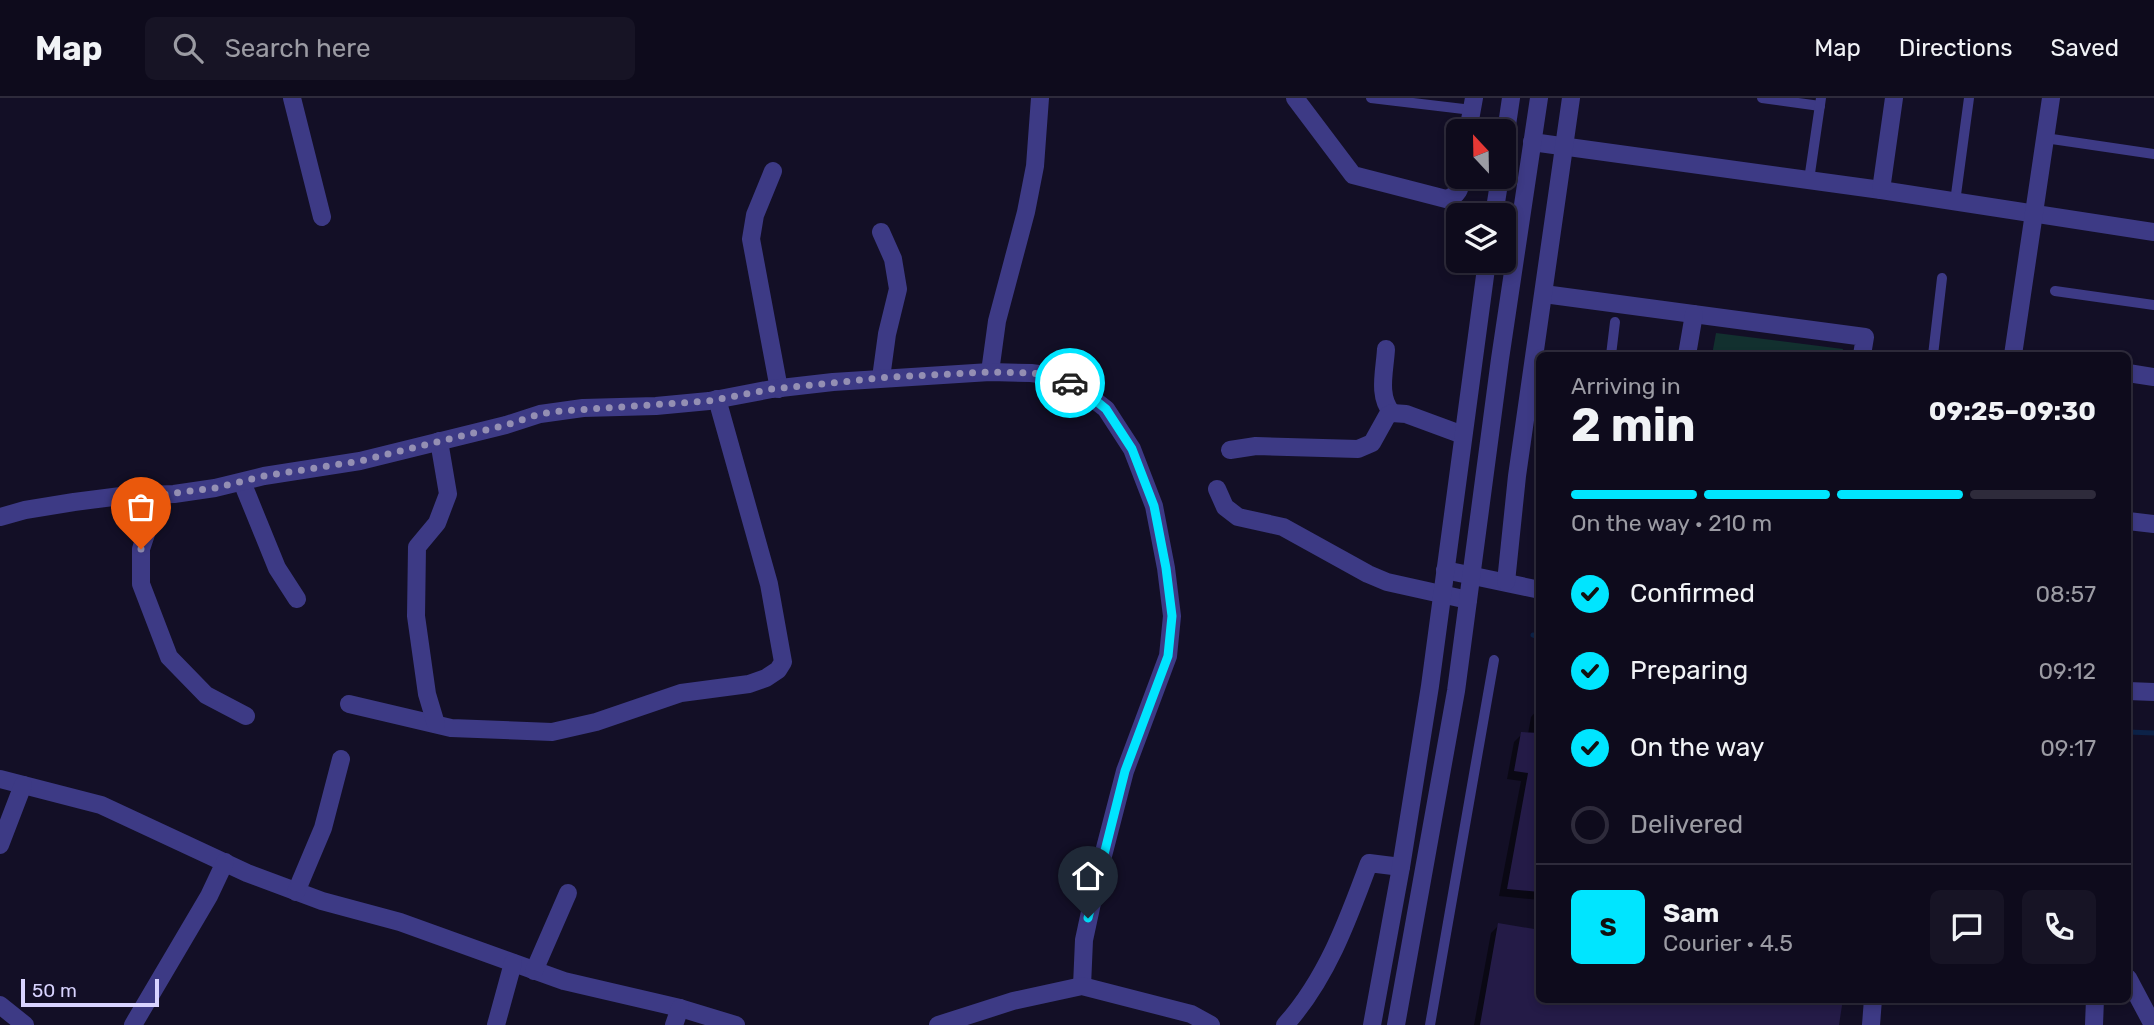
<!DOCTYPE html>
<html lang="en">
<head>
<meta charset="utf-8">
<style>
  :root { --surface:#0e0b1c; --page:#171425; --text:#f1f3f6; --muted:#9b9ba3; --line:#2e2b3b; --accent:#00e5ff }
  body { margin:0; font-family:Rubik,sans-serif; background:var(--page); color:var(--text); height:100vh; display:flex; flex-direction:column; font-size:26px; white-space:nowrap }
  * { box-sizing:border-box; margin:0 }
  p { font-size:23px; color:var(--muted) }
  .icon { flex:none; width:38px; height:38px; fill:none; stroke:currentColor; stroke-width:2; stroke-linecap:round; stroke-linejoin:round }
  .map { position:relative; flex:1; overflow:hidden }
  .details { position:absolute; left:1536px; top:254px; width:595px; height:651px; display:flex; flex-direction:column; background:var(--surface); border-radius:10px; box-shadow:0 4px 10px #0003,0 0 0 2px var(--line) }
  .details>* { flex:none }
  .needle { width:46px; rotate:338deg }
  .tools { position:absolute; left:1446px; top:21px; display:grid; gap:14px }
  .tools a { display:grid; place-items:center; width:70px; height:70px; border-radius:10px; background:var(--surface); box-shadow:0 4px 10px #0003,0 0 0 2px var(--line); font-size:35px }
  .scale { position:absolute; left:21px; bottom:18px; width:138px; box-sizing:border-box; padding-left:7px; border:4px solid #d9d4ff; border-top:0; font-size:19px; line-height:24px; white-space:nowrap; color:#d9d4ff; -webkit-text-stroke:5px #130f26; paint-order:stroke }
  .pin { position:absolute; display:grid; place-items:center; width:60px; height:60px; color:#fff; margin:-72px -30px; border-radius:50% 50% 50% 0; rotate:-45deg; box-shadow:0 0 7px #0007 }
  .pin .icon { rotate:45deg }
  .courier { position:absolute; display:grid; place-items:center; width:70px; height:70px; margin:-35px; border:5px solid #00e5ff; border-radius:50%; background:#fff; color:#222; box-shadow:0 2px 9px #0007 }
  .overview em { font-style:normal; font-weight:700 }
  .overview div { display:flex; flex-direction:column-reverse }
  .overview { display:flex; align-items:center; justify-content:space-between; height:119px; padding:0 35px }
  h1 { font-size:46px; font-weight:700; line-height:52px }
  .bar { display:grid; grid-template-columns:repeat(4,1fr); gap:10px 7px; align-content:center; height:84px; padding:0 35px }
  .bar i { height:9px; border-radius:5px; background:var(--line) }
  .bar .current { background:var(--accent) }
  .bar p { grid-column:span 4 }
  .line { display:flex; align-items:center; gap:18px; padding:0 35px; border-top:2px solid var(--line) }
  .line div { flex:1 }
  .round { display:grid; place-items:center; flex:none; width:74px; height:74px; border-radius:10px; background:var(--page) }
  ol { padding:0 35px; list-style:none }
  li { display:flex; align-items:center; gap:21px; height:77px }
  li p { margin-inline-start:auto }
  li .icon { padding:7px; border-radius:50%; background:var(--accent); color:#111; stroke-width:4 }
  li:last-child { color:var(--muted) }
  li i { width:38px; height:38px; border:4px solid var(--line); border-radius:50% }
  header { display:flex; align-items:center; gap:42px; box-sizing:border-box; height:98px; padding:0 35px; background:var(--surface); border-bottom:2px solid var(--line) }
  header strong { font-size:33px }
  nav { display:flex; gap:38px; margin-inline-start:auto; font-size:24px }
  .search { width:490px; height:63px; background:var(--page); display:flex; align-items:center; gap:18px; box-sizing:border-box; padding:0 24px; border-radius:10px; color:var(--muted); font-size:26px }
  .map>svg:first-child { display:block }
  .green { fill:#12302f }
  .shadow { fill:#0007 }
  .lines { fill:none; stroke-linecap:round; stroke-linejoin:round }
  .stream { stroke:#0c2248; stroke-width:5 }
  .building { fill:#241b47 }
  .service { stroke:#3d3a85; stroke-width:10 }
  .minor { stroke:#3d3a85; stroke-width:18 }
  .tertiary { stroke:#3d3a85; stroke-width:18 }
  .done { stroke:#948fb3; stroke-width:7; stroke-dasharray:0 12.6 }
  .route { stroke:#00e5ff; stroke-width:9 }
</style>
</head>
<body>
<header>
<strong>Map</strong>
<div class="search"><svg class="icon" aria-label="search" viewBox="0 0 24 24"><circle cx="10" cy="10" r="6"/><path d="M15 15l6 6"/></svg>Search here</div>
<nav><a>Map</a><a>Directions</a><a>Saved</a></nav>
</header>
<div class="map">
<svg width="2154" height="927" viewBox="0 0 2154 927">
  <rect width="100%" height="100%" fill="#130f26"/>
  <polygon class="green" points="1716,235 1843,251 1842,257 1712,257"/>
  <g class="shadow">
    <polygon points="1539,610 1540,802 1499,798 1521,683 1507,681 1514,644 1522,636 1528,636 1531,619"/>
    <polygon points="1499,827 1540,834 1540,901 1837,927 1474,927 1491,835"/>
  </g>
  <g class="lines">
    <g class="stream">
      <polyline points="1533,537 1540,539"/>
      <polyline points="2128,634 2154,635"/>
    </g>
  </g>
  <g class="building">
    <polygon points="1521,634 1540,635 1540,794 1507,791 1528,675 1514,673"/>
    <polygon points="1498,825 1540,832 1540,901 1843,901 1839,927 1480,927"/>
  </g>
  <g class="lines">
    <g class="service">
      <polyline points="1371,0 1472,12"/>
      <polyline points="1762,0 1820,8"/>
      <polyline points="2045,40 2154,56"/>
      <polyline points="1809,82 1821,0"/>
      <polyline points="1955,104 1969,0"/>
      <polyline points="2055,193 2154,207"/>
      <polyline points="1611,257 1615,224"/>
      <polyline points="1933,257 1942,180"/>
      <polyline points="1430,927 1494,562"/>
    </g>
    <g class="minor">
      <polyline points="292,0 322,119"/>
      <path d="M1295 0 1353 77 1446 101C1459 97 1460 91 1462 79"/>
      <polyline points="1468,33 1474,0"/>
      <polyline points="1532,44 1881,92 2154,134"/>
      <polyline points="773,73 755,117 751,141 779,291"/>
      <polyline points="1881,92 1894,0"/>
      <polyline points="1544,196 1865,239 1862,257"/>
      <path d="M1386 251C1385 272 1377 298 1392 315"/>
      <polyline points="1687,257 1694,216"/>
      <polyline points="2013,257 2051,0"/>
      <polyline points="990,274 997,223 1026,114 1035,68 1040,0"/>
      <polyline points="2128,275 2154,279"/>
      <polyline points="881,280 887,236 898,191 893,161 881,134"/>
      <polyline points="1230,352 1256,348 1358,351 1372,345 1387,318 1392,315 1406,316 1463,337"/>
      <polyline points="242,384 277,470 297,501"/>
      <polyline points="1217,391 1225,409 1238,419 1283,429 1368,476 1387,484 1468,502"/>
      <polyline points="159,397 141,451 141,486 169,559 206,597 246,618"/>
      <polyline points="0,419 25,412 74,404 121,398 174,396 215,390 264,378 360,363 506,327 540,316 583,310 656,308 709,303 772,291 833,284 990,274 1031,275 1054,278 1079,290 1106,311 1132,351 1154,408 1166,470 1172,518 1168,558 1125,673 1098,777 1084,842 1082,888"/>
      <polyline points="2128,423 2154,426"/>
      <polyline points="1445,472 1540,492"/>
      <polyline points="1506,484 1517,378 1571,0"/>
      <polyline points="2128,593 2154,594"/>
      <polyline points="349,606 451,630 552,634 596,624 681,595 749,586 766,580 778,572 783,564 769,486 717,301"/>
      <polyline points="436,626 427,596 416,518 417,449 437,425 448,396 439,343"/>
      <polyline points="0,681 101,707 247,775 322,803 400,824 564,883 680,910 736,927"/>
      <polyline points="0,747 23,687"/>
      <polyline points="296,794 323,730 341,661"/>
      <polyline points="534,873 568,795"/>
      <polyline points="2128,880 2153,927"/>
      <polyline points="0,907 25,927"/>
      <polyline points="133,927 209,798 225,764"/>
      <polyline points="496,927 513,865"/>
      <polyline points="674,927 680,910"/>
      <polyline points="938,927 1013,903 1082,888 1191,916 1211,927"/>
      <path d="M1285 927C1326 882 1348 822 1369 765L1401 769"/>
      <polyline points="1871,927 1873,901"/>
      <polyline points="2094,927 2095,901"/>
    </g>
    <g class="tertiary">
      <polyline points="1503,54 1511,0"/>
      <polyline points="1494,117 1500,79"/>
      <polyline points="1372,927 1401,769 1430,588 1487,163"/>
      <polyline points="1396,927 1456,593 1500,261 1539,0"/>
    </g>
  </g>
  <g class="lines">
    <polyline class="done" points="141,451 159,397 215,390 264,378 360,363 506,327 540,316 561,313 709,303 772,291 890,279 990,274 1031,275 1054,278 1070,285"/>
    <polyline class="route" points="1070,285 1079,289 1106,311 1132,351 1154,408 1166,470 1172,518 1168,558 1125,673 1088,820"/>
  </g>
</svg>
<div class="tools">
<a><svg class="needle" viewBox="-14 -14 28 28"><path d="M0-13l5 13h-10z" fill="#e53935"/><path d="M0 13l5-13h-10z" fill="#9b9ba3"/></svg></a>
<a><svg class="icon" aria-label="layers" viewBox="0 0 24 24"><path d="M12 4l9 5-9 5-9-5zM3 14l9 5 9-5"/></svg></a>
</div>
<div class="scale">50 m</div>
<div class="pin" style="left:141px;top:451px;background:#ea580c"><svg class="icon" aria-label="bag" viewBox="0 0 24 24"><path d="M5 8h14l-1 12H6zM9 8a3 3 0 0 1 6 0"/></svg></div>
<div class="pin" style="left:1088px;top:820px;background:#1f2937"><svg class="icon" aria-label="home" viewBox="0 0 24 24"><path d="M3 11l9-7 9 7M6 9v11h12V9"/></svg></div>
<div class="courier" style="left:1070px;top:285px"><svg class="icon" aria-label="car" viewBox="0 0 24 24"><path d="M5 17H2v-5l4-1 3-4h7l3 4 3 1v5h-3M9 17h6M6 11h13"/><circle cx="7" cy="17" r="2"/><circle cx="17" cy="17" r="2"/></svg></div>
<section class="details">
<div class="overview"><div><h1>2 min</h1><p>Arriving in</p></div><em>09:25–09:30</em></div>
<div class="bar"><i class="current"></i><i class="current"></i><i class="current"></i><i></i><p>On the way · 210 m</p></div>
<ol>
<li><svg class="icon" aria-label="check" viewBox="0 0 24 24"><path d="M5 12l5 5 9-10"/></svg>Confirmed<p>08:57</p></li>
<li><svg class="icon" aria-label="check" viewBox="0 0 24 24"><path d="M5 12l5 5 9-10"/></svg>Preparing<p>09:12</p></li>
<li><svg class="icon" aria-label="check" viewBox="0 0 24 24"><path d="M5 12l5 5 9-10"/></svg>On the way<p>09:17</p></li>
<li><i></i>Delivered</li>
</ol>
<div class="line" style="height:126px"><b class="round" style="background:var(--accent);color:#111">S</b><div><b>Sam</b><p>Courier · 4.5</p></div><a class="round"><svg class="icon" aria-label="chat" viewBox="0 0 24 24"><path d="M4 5h16v11H9l-5 4z"/></svg></a><a class="round"><svg class="icon" aria-label="phone" viewBox="0 0 24 24"><path d="M5 4h4l2 5-3 2q2 4 5 5l2-3 5 2v4C11 20 4 13 5 4z"/></svg></a></div>
</section>
</div>
</body>
</html>
